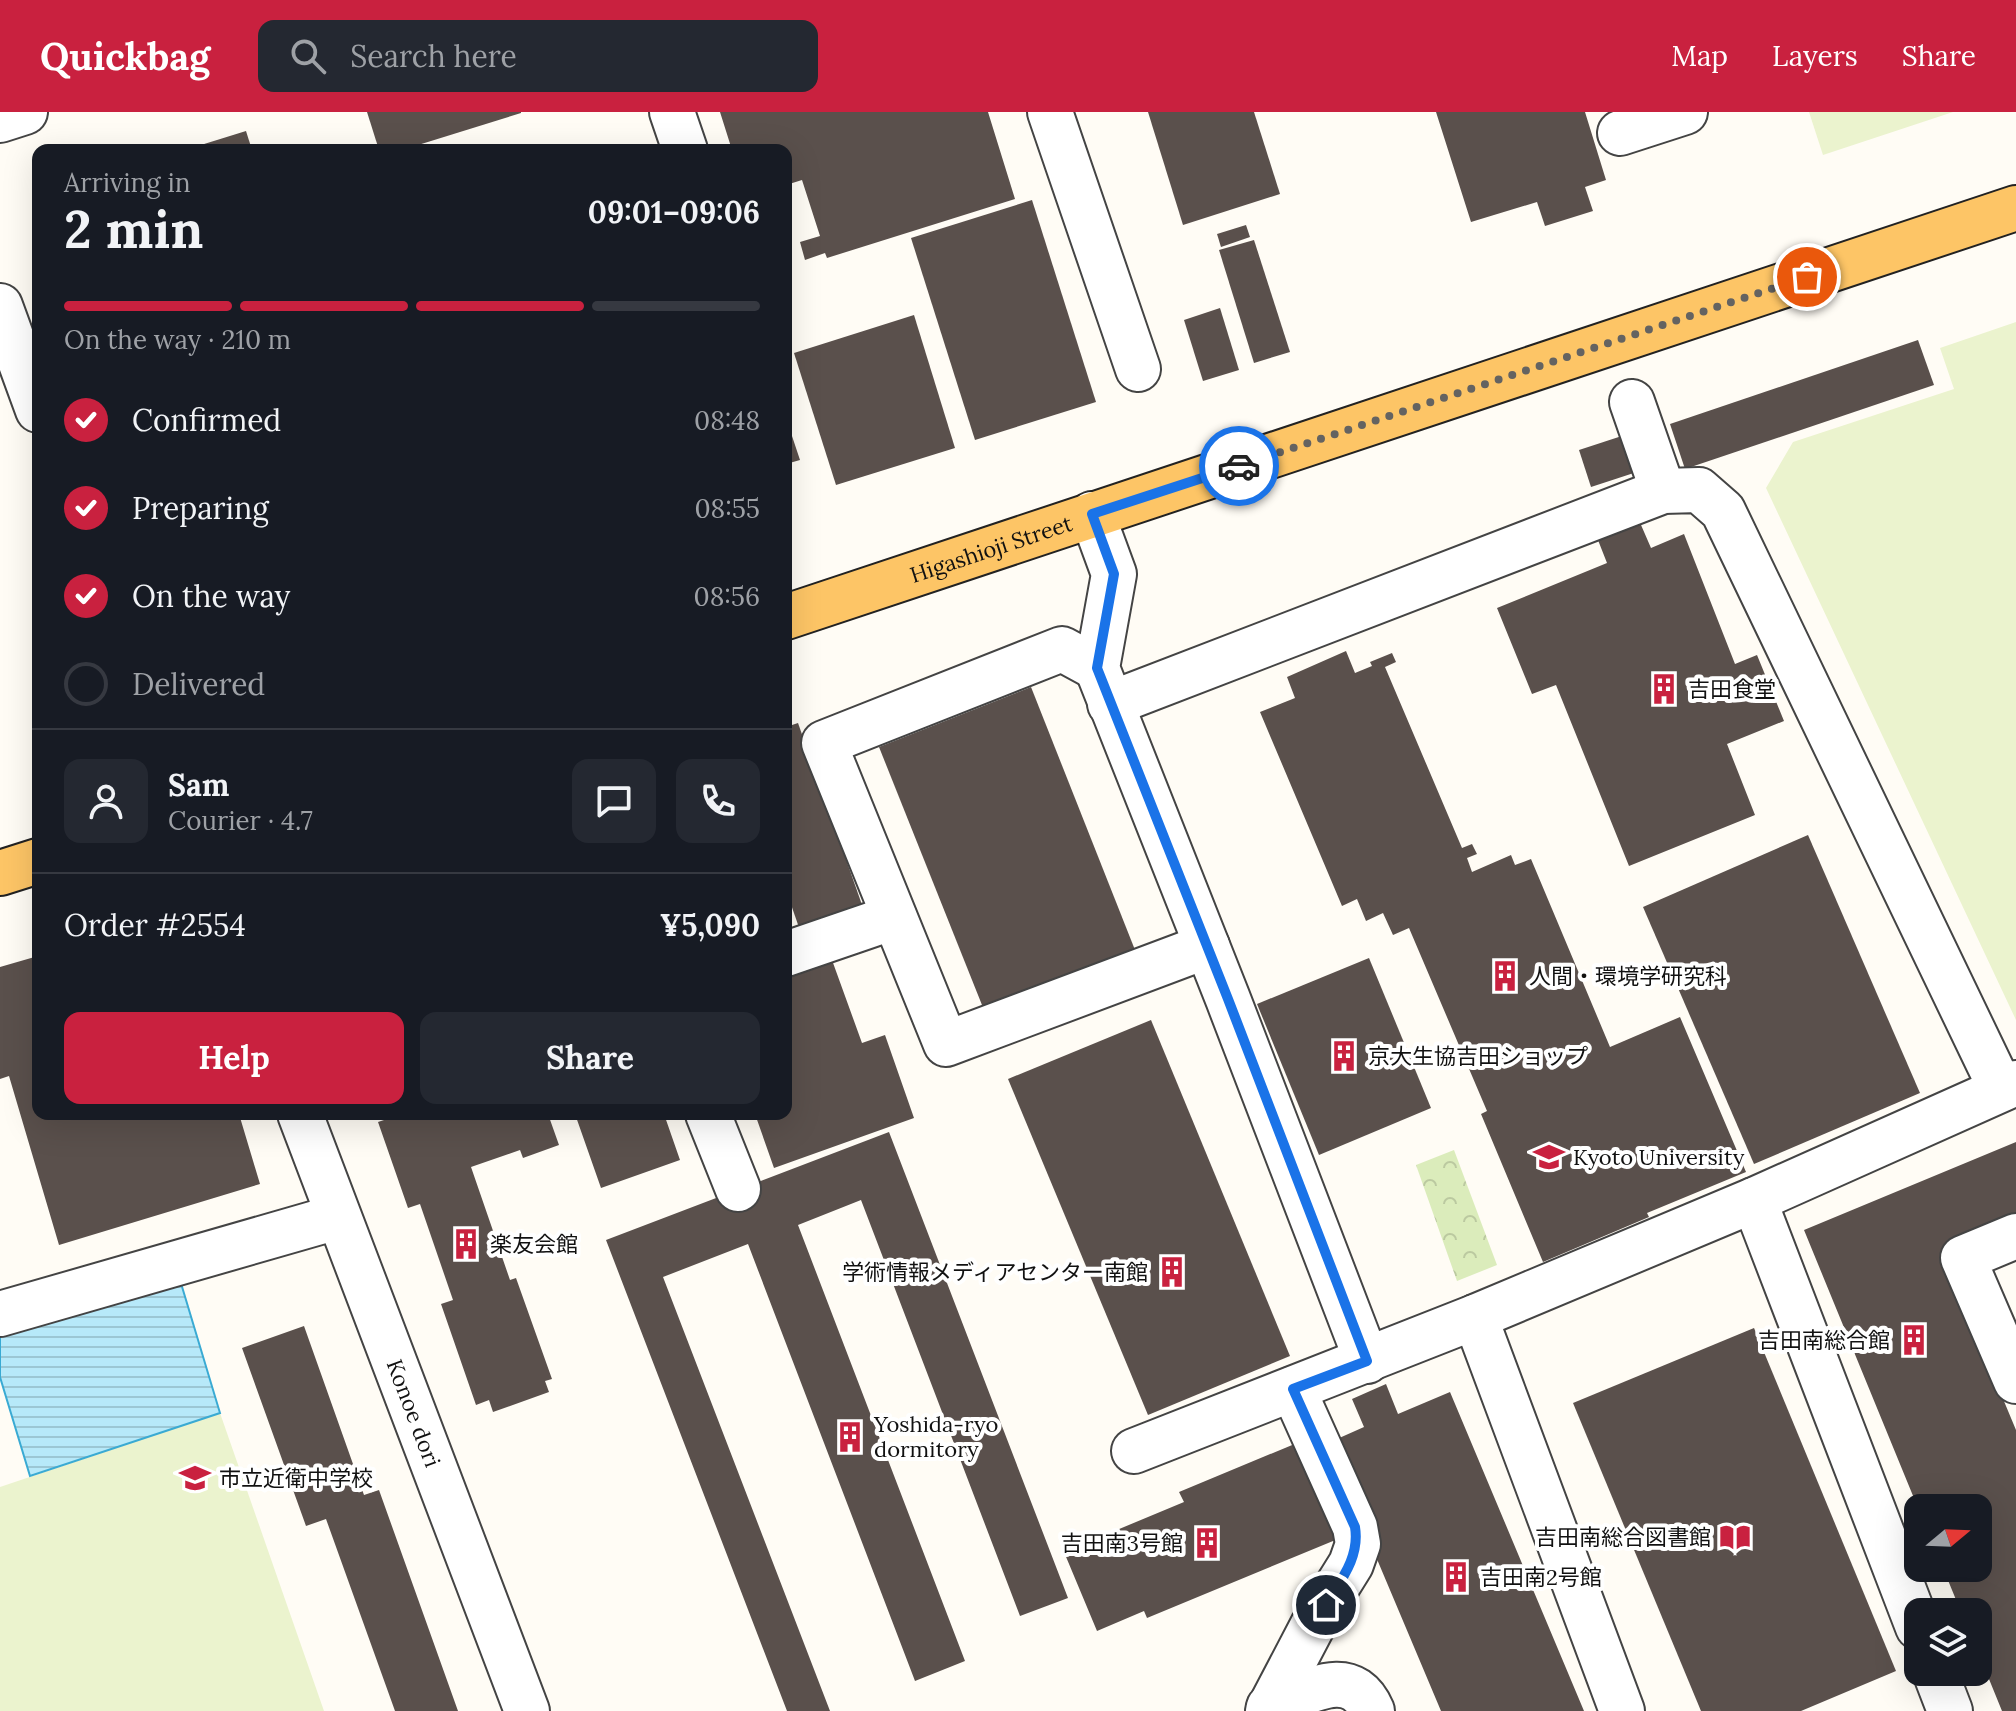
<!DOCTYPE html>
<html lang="en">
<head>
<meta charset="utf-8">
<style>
  :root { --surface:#171b24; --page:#242831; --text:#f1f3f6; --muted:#9ea1a6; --line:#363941; --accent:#c9213f }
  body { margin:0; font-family:Lora,"Noto Sans JP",serif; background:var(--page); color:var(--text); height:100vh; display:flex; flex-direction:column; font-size:30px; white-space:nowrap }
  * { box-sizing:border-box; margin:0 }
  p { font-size:26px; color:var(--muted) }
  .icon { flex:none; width:44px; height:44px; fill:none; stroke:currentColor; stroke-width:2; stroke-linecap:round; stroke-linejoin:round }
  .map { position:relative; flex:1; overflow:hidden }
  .details { position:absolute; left:32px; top:32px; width:760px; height:976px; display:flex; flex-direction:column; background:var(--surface); border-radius:16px; box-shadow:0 8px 32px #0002 }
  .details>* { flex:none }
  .needle { width:52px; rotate:71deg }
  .buttons { position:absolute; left:1904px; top:1382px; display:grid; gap:16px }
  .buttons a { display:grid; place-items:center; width:88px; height:88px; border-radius:16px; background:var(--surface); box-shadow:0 8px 32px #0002; font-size:40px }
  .pin { position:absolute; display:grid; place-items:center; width:68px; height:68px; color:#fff; margin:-34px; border:4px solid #fff; border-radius:50%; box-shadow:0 2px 8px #0007 }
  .courier { position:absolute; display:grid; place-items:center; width:80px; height:80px; margin:-40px; border:6px solid #1a73e8; border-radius:50%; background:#fff; color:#222; box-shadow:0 2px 10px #0007 }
  .overview em { font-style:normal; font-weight:700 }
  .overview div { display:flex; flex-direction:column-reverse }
  .overview { display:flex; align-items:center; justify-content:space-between; height:136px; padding:0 32px }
  h1 { font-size:52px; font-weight:700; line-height:60px }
  .bar { display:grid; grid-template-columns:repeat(4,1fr); gap:12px 8px; align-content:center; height:96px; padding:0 32px }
  .bar i { height:10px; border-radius:6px; background:var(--line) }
  .bar .active { background:var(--accent) }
  .bar p { grid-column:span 4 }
  .line { display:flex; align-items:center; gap:20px; padding:0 32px; border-top:2px solid var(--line) }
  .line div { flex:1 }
  .round { display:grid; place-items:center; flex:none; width:84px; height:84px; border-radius:16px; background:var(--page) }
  ol { padding:0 32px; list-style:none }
  li { display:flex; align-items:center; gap:24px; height:88px }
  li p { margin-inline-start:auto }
  li .icon { padding:8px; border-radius:50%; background:var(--accent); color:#fff; stroke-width:4 }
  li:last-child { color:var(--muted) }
  li i { width:44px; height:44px; border:4px solid var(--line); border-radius:50% }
  .action { display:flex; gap:16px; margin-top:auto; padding:16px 32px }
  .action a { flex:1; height:92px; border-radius:16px; background:var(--accent); color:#fff; font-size:32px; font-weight:700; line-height:92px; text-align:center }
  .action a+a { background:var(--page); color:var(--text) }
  header { display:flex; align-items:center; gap:48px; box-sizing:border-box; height:112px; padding:0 40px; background:var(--accent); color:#fff }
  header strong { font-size:38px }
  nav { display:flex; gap:44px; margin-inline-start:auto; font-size:28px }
  .search { width:560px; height:72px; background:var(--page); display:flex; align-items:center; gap:20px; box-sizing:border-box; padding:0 28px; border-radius:16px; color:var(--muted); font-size:30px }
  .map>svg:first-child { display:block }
  .park { fill:url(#park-crowns) }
  .pitch { fill:#ebf3ce }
  .water { fill:url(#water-rules); stroke:#3aaad3; stroke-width:2 }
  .building { fill:#5a504c }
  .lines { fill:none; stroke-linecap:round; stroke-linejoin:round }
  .minor-casing { stroke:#444; stroke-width:48 }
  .major-casing { stroke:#222; stroke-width:48 }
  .minor { stroke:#fff; stroke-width:44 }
  .major { stroke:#fdc566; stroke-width:44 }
  .done { stroke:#646361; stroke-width:8; stroke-dasharray:0 14.4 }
  .route { stroke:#1a73e8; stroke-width:10 }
  .labels { text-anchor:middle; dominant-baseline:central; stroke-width:8; stroke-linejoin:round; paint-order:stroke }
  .street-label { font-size:22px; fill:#111; stroke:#fff }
  .poi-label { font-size:22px; fill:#111; stroke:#fff; text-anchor:start }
</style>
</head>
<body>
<header>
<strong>Quickbag</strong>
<div class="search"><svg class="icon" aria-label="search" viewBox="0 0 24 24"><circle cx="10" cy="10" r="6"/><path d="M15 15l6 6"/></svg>Search here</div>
<nav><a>Map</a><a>Layers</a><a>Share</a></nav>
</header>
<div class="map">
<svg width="2016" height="1599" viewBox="0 0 2016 1599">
  <defs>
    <pattern id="park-crowns" width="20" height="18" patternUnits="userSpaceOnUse" patternTransform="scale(2)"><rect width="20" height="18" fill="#dbecbb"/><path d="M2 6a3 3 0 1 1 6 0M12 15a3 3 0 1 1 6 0" fill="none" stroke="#bbc9a0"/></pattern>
    <pattern id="water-rules" width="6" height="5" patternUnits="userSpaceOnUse" patternTransform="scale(2)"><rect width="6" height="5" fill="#b7e9f9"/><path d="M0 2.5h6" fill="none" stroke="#9cc7d4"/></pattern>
  </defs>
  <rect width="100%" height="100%" fill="#fffcf5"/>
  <polygon class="park" points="1454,1038 1497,1153 1457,1169 1416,1053"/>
  <g class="pitch">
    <polygon points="1809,0 1953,0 1823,43"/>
    <polygon points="2016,210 2016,908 1766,376 1793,330 1954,277 1940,236"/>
    <polygon points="220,1301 324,1599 0,1599 0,1375"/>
  </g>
  <polygon class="water" points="180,1168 220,1301 30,1364 0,1265 0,1219"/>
  <g class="building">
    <polygon points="367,0 521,0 521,1 402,38 379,38"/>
    <polygon points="720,0 988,0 1015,87 827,146 825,141 805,148 800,130 820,124 802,68 786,73 786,38 732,38"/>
    <polygon points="1148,0 1254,0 1280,82 1183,113"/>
    <polygon points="1436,0 1585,0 1606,68 1585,75 1593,99 1545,114 1537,90 1471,110"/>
    <polygon points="246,19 252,38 188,38 188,37"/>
    <polygon points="1032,88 1096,290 975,328 911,126"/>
    <polygon points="1246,113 1250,125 1221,135 1217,122"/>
    <polygon points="1254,128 1290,240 1254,251 1219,138"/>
    <polygon points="1220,196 1239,258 1203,269 1184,208"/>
    <polygon points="914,203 955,336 836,373 794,241"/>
    <polygon points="1918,228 1934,273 1685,357 1670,312"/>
    <polygon points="786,306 800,348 786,352"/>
    <polygon points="1631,321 1643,358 1591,375 1579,338"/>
    <polygon points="1638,406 1651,436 1684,422 1735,552 1757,543 1784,609 1727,632 1755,703 1629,754 1556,573 1532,582 1497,496 1607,451 1596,423"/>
    <polygon points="1346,539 1355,561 1372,554 1370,550 1392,541 1396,550 1385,555 1462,736 1472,732 1477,742 1467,746 1472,760 1511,743 1515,753 1531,747 1610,935 1680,905 1746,1060 1647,1101 1649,1105 1543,1150 1481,1002 1487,999 1409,816 1393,823 1383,801 1366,809 1357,787 1342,794 1260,600 1295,586 1287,565"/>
    <polygon points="1031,575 1135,838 984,898 879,635"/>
    <polygon points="798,611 867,807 804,830 786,778 786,615"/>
    <polygon points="1808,723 1920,981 1754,1052 1643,795"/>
    <polygon points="828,837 862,931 885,923 914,1006 774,1056 755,1002 786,1002 786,853"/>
    <polygon points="38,844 38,1002 239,1002 260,1072 59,1133 9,964 0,967 0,855"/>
    <polygon points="1369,846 1431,996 1319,1043 1257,892"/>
    <polygon points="1151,908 1290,1244 1148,1303 1008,967"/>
    <polygon points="402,1002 548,1002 559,1033 523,1046 520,1038 471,1055 510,1168 516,1166 552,1267 545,1269 549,1280 493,1300 489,1288 476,1293 441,1192 453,1188 420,1092 408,1096 378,1010"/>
    <polygon points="575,1002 608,1002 609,1007 623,1002 664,1002 680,1048 601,1076"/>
    <polygon points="889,1020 1068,1486 1020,1504 861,1088 798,1113 965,1549 915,1569 748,1132 663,1165 830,1599 787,1599 606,1128"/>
    <polygon points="2016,1030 2016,1107 1941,1138 2016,1318 2016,1599 2002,1599 1978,1540 1978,1500 1961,1500 1943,1456 1978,1456 1978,1396 1918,1396 1804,1118"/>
    <polygon points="304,1214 364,1383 379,1378 458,1599 395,1599 326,1407 306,1414 242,1236"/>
    <polygon points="1754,1216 1896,1559 1801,1599 1701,1599 1573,1291"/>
    <polygon points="1386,1272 1398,1302 1450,1280 1584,1599 1441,1599 1328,1331 1364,1315 1352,1287"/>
    <polygon points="1309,1326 1350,1422 1147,1506 1144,1499 1097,1519 1064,1440 1184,1390 1179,1380"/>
  </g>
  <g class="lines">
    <defs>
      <g id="minor">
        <polyline points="672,0 685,38"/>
        <polyline points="1050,0 1138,257"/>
        <polyline points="0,8 25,0"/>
        <polyline points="1620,21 1685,0"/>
        <polyline points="0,194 38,298"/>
        <polyline points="1632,290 1663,379"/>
        <polyline points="1092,402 1114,462 1097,556 1228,887 1367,1249"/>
        <polyline points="1097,556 1062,537 824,631 946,932 1207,834"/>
        <polyline points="1110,592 1663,379 1699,378 1723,399 2001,977"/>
        <polyline points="786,842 894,805"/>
        <path id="s1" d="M300 1002 527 1599"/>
        <polyline points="708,1002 738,1077"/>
        <polyline points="1754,1088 1918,1515"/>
        <polyline points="2016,1124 1963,1146 2016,1269"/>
        <polyline points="0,1202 337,1105"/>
        <polyline points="1475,1205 1622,1599"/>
        <polyline points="1134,1339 1475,1205 1754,1088 2016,971"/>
        <polyline points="1935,1560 1950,1599"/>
        <path d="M1269 1595C1306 1582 1351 1550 1372 1599"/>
        <polyline points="1268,1599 1313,1513 1351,1452 1358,1432 1355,1415 1293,1277"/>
      </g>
      <g id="major">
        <path id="s2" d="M786 505 2016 96"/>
        <polyline points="0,761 38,749"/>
      </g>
    </defs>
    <use href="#minor" class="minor-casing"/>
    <use href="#major" class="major-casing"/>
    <use href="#minor" class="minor"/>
    <use href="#major" class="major"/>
  </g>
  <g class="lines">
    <polyline class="done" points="1239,354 1807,165"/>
    <path class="route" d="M1239 354 1092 402 1114 462 1097 556 1228 887 1367 1249 1293 1277 1355 1415C1360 1445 1341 1468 1326 1493"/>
  </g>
  <defs>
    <symbol id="building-bare" viewBox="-9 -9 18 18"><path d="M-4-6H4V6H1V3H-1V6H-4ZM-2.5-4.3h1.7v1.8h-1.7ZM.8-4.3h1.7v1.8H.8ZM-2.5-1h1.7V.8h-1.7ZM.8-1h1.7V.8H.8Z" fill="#c9213f" stroke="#fff" stroke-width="2.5" paint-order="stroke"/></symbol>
    <symbol id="university-bare" viewBox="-9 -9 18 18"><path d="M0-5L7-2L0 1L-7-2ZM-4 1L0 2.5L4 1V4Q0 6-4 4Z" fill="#c9213f" stroke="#fff" stroke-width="2.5" paint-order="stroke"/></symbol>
    <symbol id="school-bare" viewBox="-9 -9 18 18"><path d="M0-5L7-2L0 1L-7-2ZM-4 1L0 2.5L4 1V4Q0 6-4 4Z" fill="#c9213f" stroke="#fff" stroke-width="2.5" paint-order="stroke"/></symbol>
    <symbol id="library-bare" viewBox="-9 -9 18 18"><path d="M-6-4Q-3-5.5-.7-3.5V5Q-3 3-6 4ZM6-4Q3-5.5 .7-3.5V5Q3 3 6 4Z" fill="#c9213f" stroke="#fff" stroke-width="2.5" paint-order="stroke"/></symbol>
  </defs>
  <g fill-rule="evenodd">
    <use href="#building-bare" x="1642" y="555" width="44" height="44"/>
    <use href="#building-bare" x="1483" y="842" width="44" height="44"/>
    <use href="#building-bare" x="1322" y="922" width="44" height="44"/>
    <use href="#university-bare" x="1527" y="1023" width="44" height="44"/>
    <use href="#building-bare" x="444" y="1110" width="44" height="44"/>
    <use href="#building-bare" x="1150" y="1138" width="44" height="44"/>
    <use href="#building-bare" x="1892" y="1206" width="44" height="44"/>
    <use href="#building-bare" x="828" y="1303" width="44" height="44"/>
    <use href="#school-bare" x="173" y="1344" width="44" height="44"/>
    <use href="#library-bare" x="1713" y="1403" width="44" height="44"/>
    <use href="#building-bare" x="1185" y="1409" width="44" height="44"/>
    <use href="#building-bare" x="1434" y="1443" width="44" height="44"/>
  </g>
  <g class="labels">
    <g class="street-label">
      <text stroke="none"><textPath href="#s2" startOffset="216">Higashioji Street</textPath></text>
      <text stroke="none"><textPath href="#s1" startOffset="320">Konoe dori</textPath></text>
    </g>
    <g class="poi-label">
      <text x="1688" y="577">吉田食堂</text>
      <text x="1529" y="864">人間・環境学研究科</text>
      <text x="1368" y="944">京大生協吉田ショップ</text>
      <text x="1573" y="1045">Kyoto University</text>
      <text x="490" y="1132">楽友会館</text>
      <text x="1148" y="1160" text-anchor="end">学術情報メディアセンター南館</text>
      <text x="1890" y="1228" text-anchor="end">吉田南総合館</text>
      <text x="874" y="1312">Yoshida-ryo<tspan x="874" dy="25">dormitory</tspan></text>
      <text x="219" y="1366">市立近衛中学校</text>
      <text x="1711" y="1425" text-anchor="end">吉田南総合図書館</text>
      <text x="1183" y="1431" text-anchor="end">吉田南3号館</text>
      <text x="1480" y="1465">吉田南2号館</text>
    </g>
  </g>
</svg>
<div class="buttons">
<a><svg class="needle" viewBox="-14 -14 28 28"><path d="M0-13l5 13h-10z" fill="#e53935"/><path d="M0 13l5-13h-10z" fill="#9ea1a6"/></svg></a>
<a><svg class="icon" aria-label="layers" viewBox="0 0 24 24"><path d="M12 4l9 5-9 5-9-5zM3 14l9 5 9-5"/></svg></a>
</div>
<div class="pin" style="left:1807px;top:165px;background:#ea580c"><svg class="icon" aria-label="bag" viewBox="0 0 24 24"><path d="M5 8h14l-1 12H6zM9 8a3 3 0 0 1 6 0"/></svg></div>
<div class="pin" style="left:1326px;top:1493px;background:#1f2937"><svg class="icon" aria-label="home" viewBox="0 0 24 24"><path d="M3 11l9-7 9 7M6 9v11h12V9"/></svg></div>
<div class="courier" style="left:1239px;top:354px"><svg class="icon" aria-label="car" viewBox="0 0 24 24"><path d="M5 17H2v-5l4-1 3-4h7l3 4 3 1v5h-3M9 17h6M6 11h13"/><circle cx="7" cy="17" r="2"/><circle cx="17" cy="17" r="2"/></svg></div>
<section class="details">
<div class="overview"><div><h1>2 min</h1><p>Arriving in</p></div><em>09:01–09:06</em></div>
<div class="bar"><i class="active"></i><i class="active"></i><i class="active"></i><i></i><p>On the way · 210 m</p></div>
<ol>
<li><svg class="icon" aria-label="check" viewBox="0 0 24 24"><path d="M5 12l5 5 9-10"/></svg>Confirmed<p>08:48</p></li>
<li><svg class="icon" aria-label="check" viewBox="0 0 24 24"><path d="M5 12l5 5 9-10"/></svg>Preparing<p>08:55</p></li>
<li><svg class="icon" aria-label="check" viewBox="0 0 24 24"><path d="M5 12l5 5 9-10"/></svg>On the way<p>08:56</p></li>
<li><i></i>Delivered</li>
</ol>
<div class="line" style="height:144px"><a class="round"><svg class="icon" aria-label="person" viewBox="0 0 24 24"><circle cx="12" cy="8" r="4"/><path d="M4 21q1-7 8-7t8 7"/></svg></a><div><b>Sam</b><p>Courier · 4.7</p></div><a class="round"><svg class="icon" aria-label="chat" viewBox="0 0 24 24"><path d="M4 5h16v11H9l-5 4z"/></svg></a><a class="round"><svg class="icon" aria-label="phone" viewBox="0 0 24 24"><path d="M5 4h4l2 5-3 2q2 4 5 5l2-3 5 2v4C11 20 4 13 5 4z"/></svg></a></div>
<div class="line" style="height:104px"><div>Order #2554</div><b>¥5,090</b></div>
<div class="action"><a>Help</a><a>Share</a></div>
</section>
</div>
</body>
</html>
